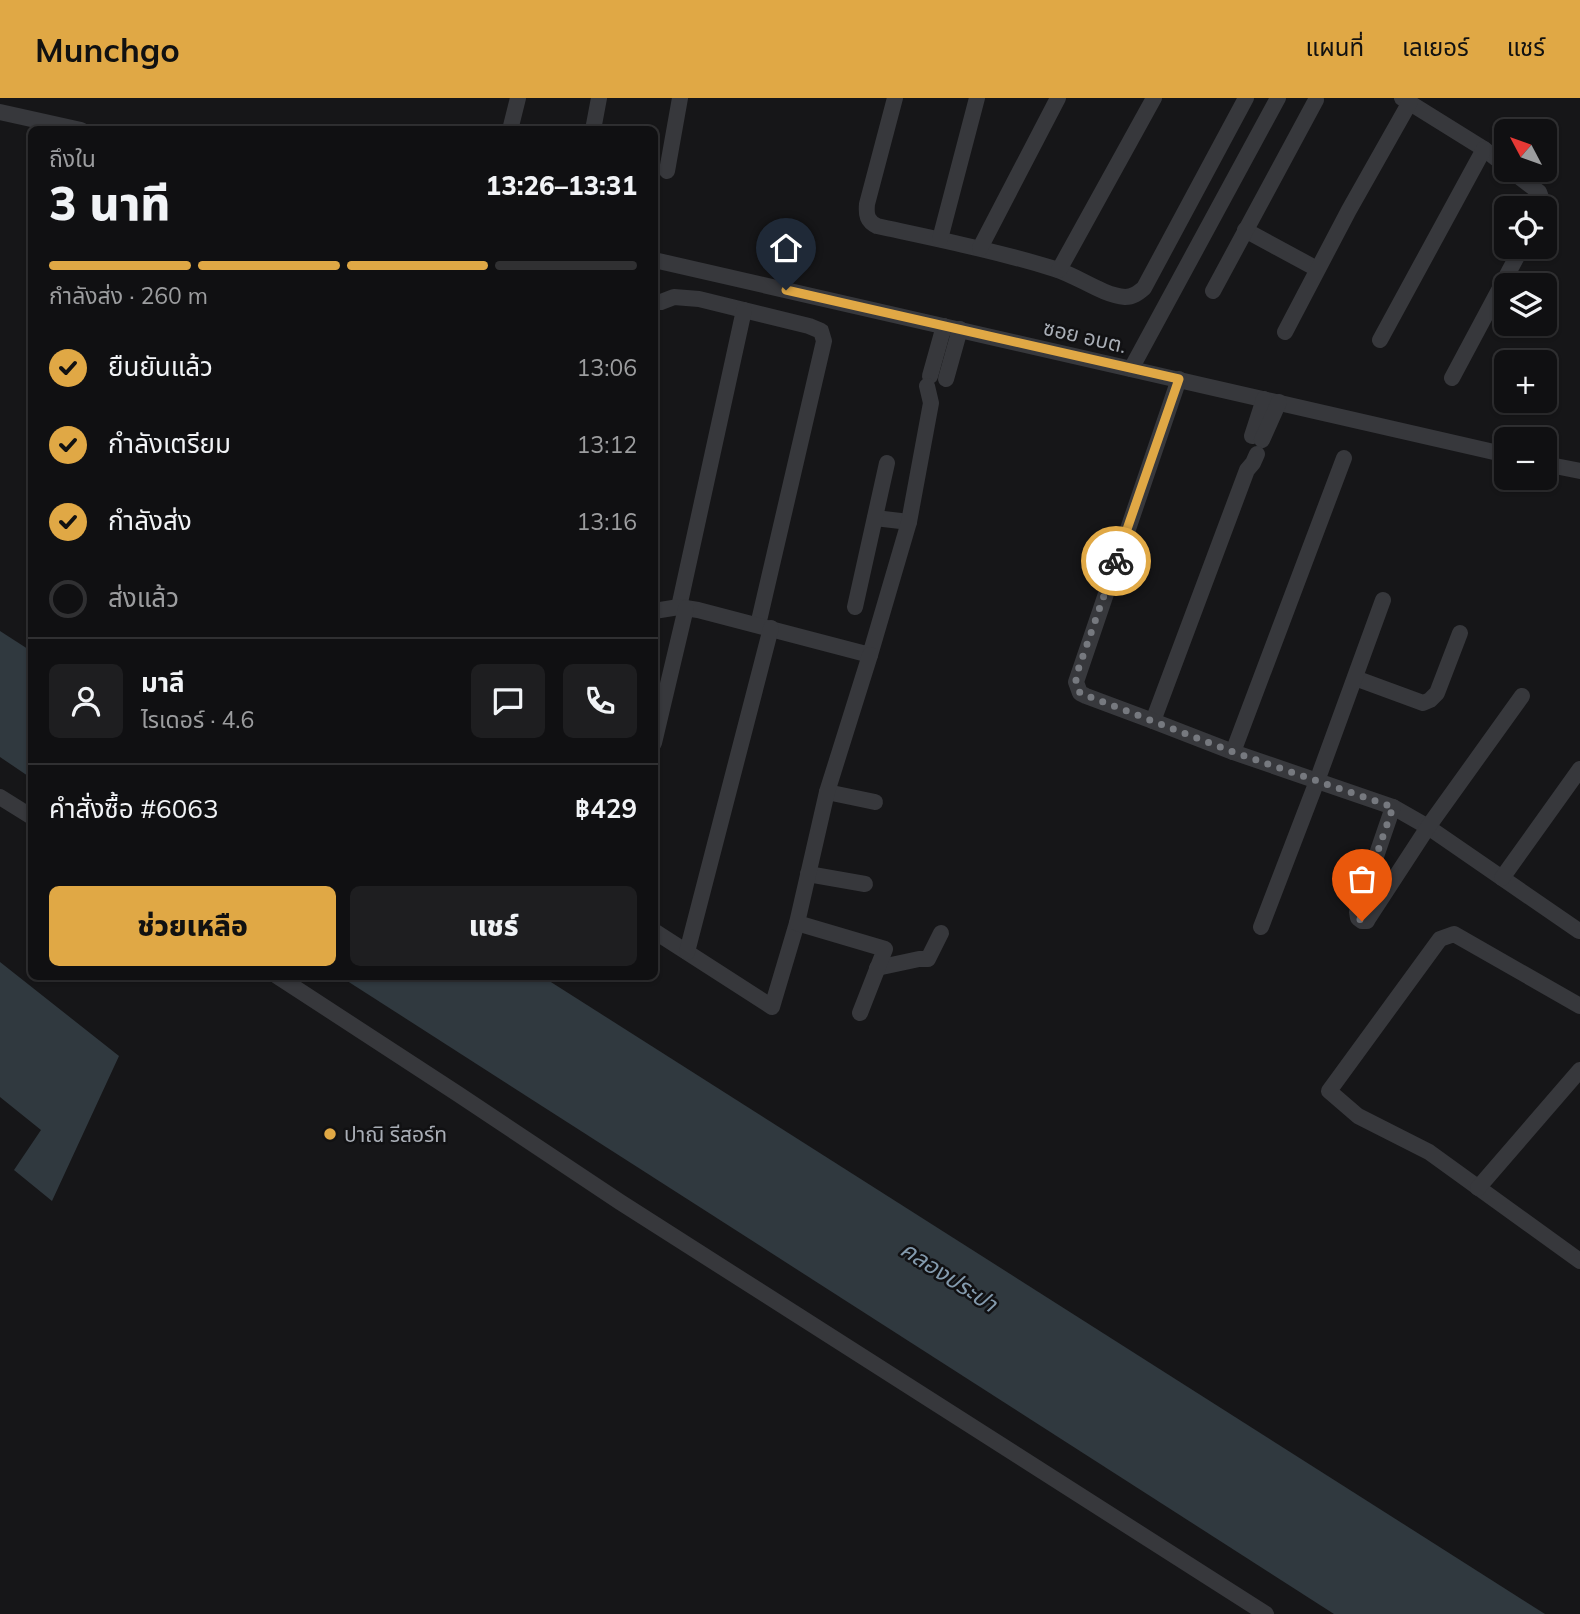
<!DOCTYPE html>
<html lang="th">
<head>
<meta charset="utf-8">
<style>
  :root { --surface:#101012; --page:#1e1e20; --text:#f1f3f6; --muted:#9c9d9f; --line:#303032; --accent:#e0a845 }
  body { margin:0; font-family:Mulish,"Noto Sans Thai",sans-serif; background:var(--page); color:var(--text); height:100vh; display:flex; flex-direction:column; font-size:26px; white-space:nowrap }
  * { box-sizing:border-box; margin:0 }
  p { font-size:23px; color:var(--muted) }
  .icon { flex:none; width:38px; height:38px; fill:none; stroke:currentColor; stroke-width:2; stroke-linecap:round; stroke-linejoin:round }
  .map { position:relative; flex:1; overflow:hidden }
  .drawer { position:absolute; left:28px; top:28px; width:630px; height:854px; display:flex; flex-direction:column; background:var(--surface); border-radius:10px; box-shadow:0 2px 5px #0004,0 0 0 2px var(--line) }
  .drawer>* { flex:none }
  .needle { width:46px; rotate:311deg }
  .fabs { position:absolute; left:1494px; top:21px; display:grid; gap:14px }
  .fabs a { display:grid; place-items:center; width:63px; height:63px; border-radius:10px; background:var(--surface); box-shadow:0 2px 5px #0004,0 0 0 2px var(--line); font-size:35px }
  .pin { position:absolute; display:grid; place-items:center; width:60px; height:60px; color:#fff; margin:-72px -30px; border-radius:50% 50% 50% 0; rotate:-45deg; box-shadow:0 0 7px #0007 }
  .pin .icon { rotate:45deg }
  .courier { position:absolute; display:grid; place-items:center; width:70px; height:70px; margin:-35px; border:5px solid #e0a845; border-radius:50%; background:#fff; color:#222; box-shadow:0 2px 9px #0007 }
  .head em { font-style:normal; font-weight:800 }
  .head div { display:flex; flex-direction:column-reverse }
  .head { display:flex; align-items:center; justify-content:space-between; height:119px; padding:0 21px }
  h1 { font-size:46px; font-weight:800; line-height:52px }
  .bar { display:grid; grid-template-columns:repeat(4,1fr); gap:10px 7px; align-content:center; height:84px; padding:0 21px }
  .bar i { height:9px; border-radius:5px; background:var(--line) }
  .bar .selected { background:var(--accent) }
  .bar p { grid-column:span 4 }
  .line { display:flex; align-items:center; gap:18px; padding:0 21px; border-top:2px solid var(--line) }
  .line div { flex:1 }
  .round { display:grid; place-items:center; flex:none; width:74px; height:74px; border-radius:10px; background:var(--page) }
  ol { padding:0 21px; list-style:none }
  li { display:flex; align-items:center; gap:21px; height:77px }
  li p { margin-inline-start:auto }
  li .icon { padding:7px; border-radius:50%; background:var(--accent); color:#111; stroke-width:4 }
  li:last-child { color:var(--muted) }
  li i { width:38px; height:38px; border:4px solid var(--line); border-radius:50% }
  .cta { display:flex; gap:14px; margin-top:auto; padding:14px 21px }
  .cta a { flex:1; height:80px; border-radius:10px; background:var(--accent); color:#111; font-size:28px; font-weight:800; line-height:80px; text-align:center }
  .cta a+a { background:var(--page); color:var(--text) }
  header { display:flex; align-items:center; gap:42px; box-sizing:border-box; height:98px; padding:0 35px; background:var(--accent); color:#111 }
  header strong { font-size:33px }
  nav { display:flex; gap:38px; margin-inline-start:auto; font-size:24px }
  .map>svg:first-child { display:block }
  .water { fill:#30393f }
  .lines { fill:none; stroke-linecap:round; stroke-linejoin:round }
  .minor { stroke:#37383c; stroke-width:16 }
  .done { stroke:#76797f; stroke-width:7; stroke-dasharray:0 12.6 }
  .route { stroke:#e0a845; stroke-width:9 }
  .poi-dot { fill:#e0a845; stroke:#111113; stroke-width:2.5 }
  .labels { text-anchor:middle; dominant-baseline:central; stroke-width:5; stroke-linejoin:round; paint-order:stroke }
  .street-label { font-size:21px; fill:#a9aeb6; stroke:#111113 }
  .poi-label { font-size:21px; fill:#a9aeb6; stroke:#111113; text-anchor:start }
  .water-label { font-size:23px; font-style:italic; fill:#849bae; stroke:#111113 }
</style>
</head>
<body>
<header>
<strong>Munchgo</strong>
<nav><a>แผนที่</a><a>เลเยอร์</a><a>แชร์</a></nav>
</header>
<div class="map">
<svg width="1580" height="1516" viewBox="0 0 1580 1516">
  <rect width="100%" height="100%" fill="#161618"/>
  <g class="water">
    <polygon points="0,533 31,553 31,680 0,659"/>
    <polygon points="0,864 119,958 52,1103 14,1072 41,1032 0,999"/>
    <polygon points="341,879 543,879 1545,1516 1334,1516"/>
  </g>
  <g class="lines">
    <g class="minor">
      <path d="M895 0 867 106C866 117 867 123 877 128 937 141 997 153 1055 171 1078 178 1102 197 1125 199 1133 199 1138 195 1144 190L1246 0"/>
      <polyline points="1402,0 1484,51 1507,69"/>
      <polyline points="0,14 81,32"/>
      <polyline points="510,32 518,0"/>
      <polyline points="593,32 599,0"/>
      <polyline points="1510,72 1539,94 1542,102 1540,110"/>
      <polyline points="667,73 680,0"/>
      <polyline points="1245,132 1317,171"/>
      <polyline points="940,141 977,0"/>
      <polyline points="980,150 1058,0"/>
      <polyline points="654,162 1507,357"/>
      <polyline points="1059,172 1154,0"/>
      <polyline points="1213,193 1316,2"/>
      <polyline points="654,203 661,204 674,199 699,201 809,228 821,233 824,243 758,527"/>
      <polyline points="1285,234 1349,112 1410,4"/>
      <polyline points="1380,242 1484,51"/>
      <polyline points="1131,271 1278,0"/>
      <polyline points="930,278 944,228"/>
      <polyline points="1452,280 1522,149"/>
      <polyline points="946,281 960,231"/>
      <polyline points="1252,338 1264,301"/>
      <polyline points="1262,342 1279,304"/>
      <polyline points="1257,356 1253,365 1247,372 1153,623 1233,654 1393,709 1428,729 1579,833 1580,832"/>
      <polyline points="1545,366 1580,373"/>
      <polyline points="875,420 909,424"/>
      <polyline points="679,509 744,212"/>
      <polyline points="855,509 887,365"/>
      <polyline points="654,513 679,509 698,512 870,557 909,424 931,305 927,288"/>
      <polyline points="1355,580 1423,605 1430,602 1437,595 1460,535"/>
      <polyline points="1153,623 1086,598 1080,595 1076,584 1179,281"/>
      <polyline points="654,645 686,510"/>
      <polyline points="1233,654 1344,360"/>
      <polyline points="827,694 875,704"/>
      <polyline points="0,699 32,719"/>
      <polyline points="1393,709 1357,814 1358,820 1362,823 1367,823 1368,821 1428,729 1522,598"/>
      <polyline points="808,776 865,786"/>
      <polyline points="1502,780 1580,671"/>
      <polyline points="1261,829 1317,683 1383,502"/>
      <polyline points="654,833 772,909 797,825"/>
      <polyline points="687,854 771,530"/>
      <polyline points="877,870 919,861 928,861 941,835"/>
      <polyline points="277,878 458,996 620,1104 1266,1516"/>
      <polyline points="1580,908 1454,836 1440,841 1329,993 1358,1018 1429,1054 1580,1163"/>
      <polyline points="860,915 885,851 797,825 827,694 870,557"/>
      <polyline points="1478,1090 1580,972"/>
    </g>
  </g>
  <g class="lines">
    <polyline class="done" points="1116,463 1076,578 1076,584 1080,595 1233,654 1393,709 1357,814 1358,820 1362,823"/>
    <polyline class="route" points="786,192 1179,281 1116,463"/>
  </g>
  <circle class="poi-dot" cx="330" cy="1036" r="7"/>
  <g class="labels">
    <g class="street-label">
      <text transform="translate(1085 238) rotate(13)">ซอย อบต.</text>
    </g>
    <g class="poi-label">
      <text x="344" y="1036">ปาณิ รีสอร์ท</text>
    </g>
    <g class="water-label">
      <text transform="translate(949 1178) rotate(33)">คลองประปา</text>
    </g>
  </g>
</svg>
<div class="fabs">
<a><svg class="needle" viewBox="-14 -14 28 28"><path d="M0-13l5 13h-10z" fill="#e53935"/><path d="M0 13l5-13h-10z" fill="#9c9d9f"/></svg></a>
<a><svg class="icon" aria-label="locate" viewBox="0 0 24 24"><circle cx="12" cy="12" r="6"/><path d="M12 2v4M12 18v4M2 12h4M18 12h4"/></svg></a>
<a><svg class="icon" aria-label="layers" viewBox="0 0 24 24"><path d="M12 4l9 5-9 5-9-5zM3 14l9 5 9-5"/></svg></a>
<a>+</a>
<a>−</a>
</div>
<div class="pin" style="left:1362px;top:823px;background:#ea580c"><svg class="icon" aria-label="bag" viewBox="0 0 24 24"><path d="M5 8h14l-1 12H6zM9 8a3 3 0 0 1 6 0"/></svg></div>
<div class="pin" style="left:786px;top:192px;background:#1f2937"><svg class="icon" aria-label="home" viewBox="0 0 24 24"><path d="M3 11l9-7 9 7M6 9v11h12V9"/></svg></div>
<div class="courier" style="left:1116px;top:463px"><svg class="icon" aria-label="bike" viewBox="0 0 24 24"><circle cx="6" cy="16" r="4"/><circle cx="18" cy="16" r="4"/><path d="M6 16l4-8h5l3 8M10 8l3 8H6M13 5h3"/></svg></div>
<section class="drawer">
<div class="head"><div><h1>3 นาที</h1><p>ถึงใน</p></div><em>13:26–13:31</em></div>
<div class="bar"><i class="selected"></i><i class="selected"></i><i class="selected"></i><i></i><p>กำลังส่ง · 260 m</p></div>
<ol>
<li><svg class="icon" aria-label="check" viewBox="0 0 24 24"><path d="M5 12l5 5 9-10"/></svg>ยืนยันแล้ว<p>13:06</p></li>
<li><svg class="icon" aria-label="check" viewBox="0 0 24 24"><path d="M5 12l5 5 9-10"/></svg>กำลังเตรียม<p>13:12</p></li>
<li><svg class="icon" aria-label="check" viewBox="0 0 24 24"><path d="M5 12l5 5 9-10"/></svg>กำลังส่ง<p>13:16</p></li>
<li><i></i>ส่งแล้ว</li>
</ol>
<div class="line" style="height:126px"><a class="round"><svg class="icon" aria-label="person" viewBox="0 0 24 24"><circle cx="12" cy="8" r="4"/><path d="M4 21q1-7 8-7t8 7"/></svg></a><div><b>มาลี</b><p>ไรเดอร์ · 4.6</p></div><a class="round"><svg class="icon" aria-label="chat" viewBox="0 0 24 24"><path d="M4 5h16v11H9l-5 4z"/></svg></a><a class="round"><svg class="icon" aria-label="phone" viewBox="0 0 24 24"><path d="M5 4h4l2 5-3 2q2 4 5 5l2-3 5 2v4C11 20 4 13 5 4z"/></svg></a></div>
<div class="line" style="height:91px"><div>คำสั่งซื้อ #6063</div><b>฿429</b></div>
<div class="cta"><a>ช่วยเหลือ</a><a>แชร์</a></div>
</section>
</div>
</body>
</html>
